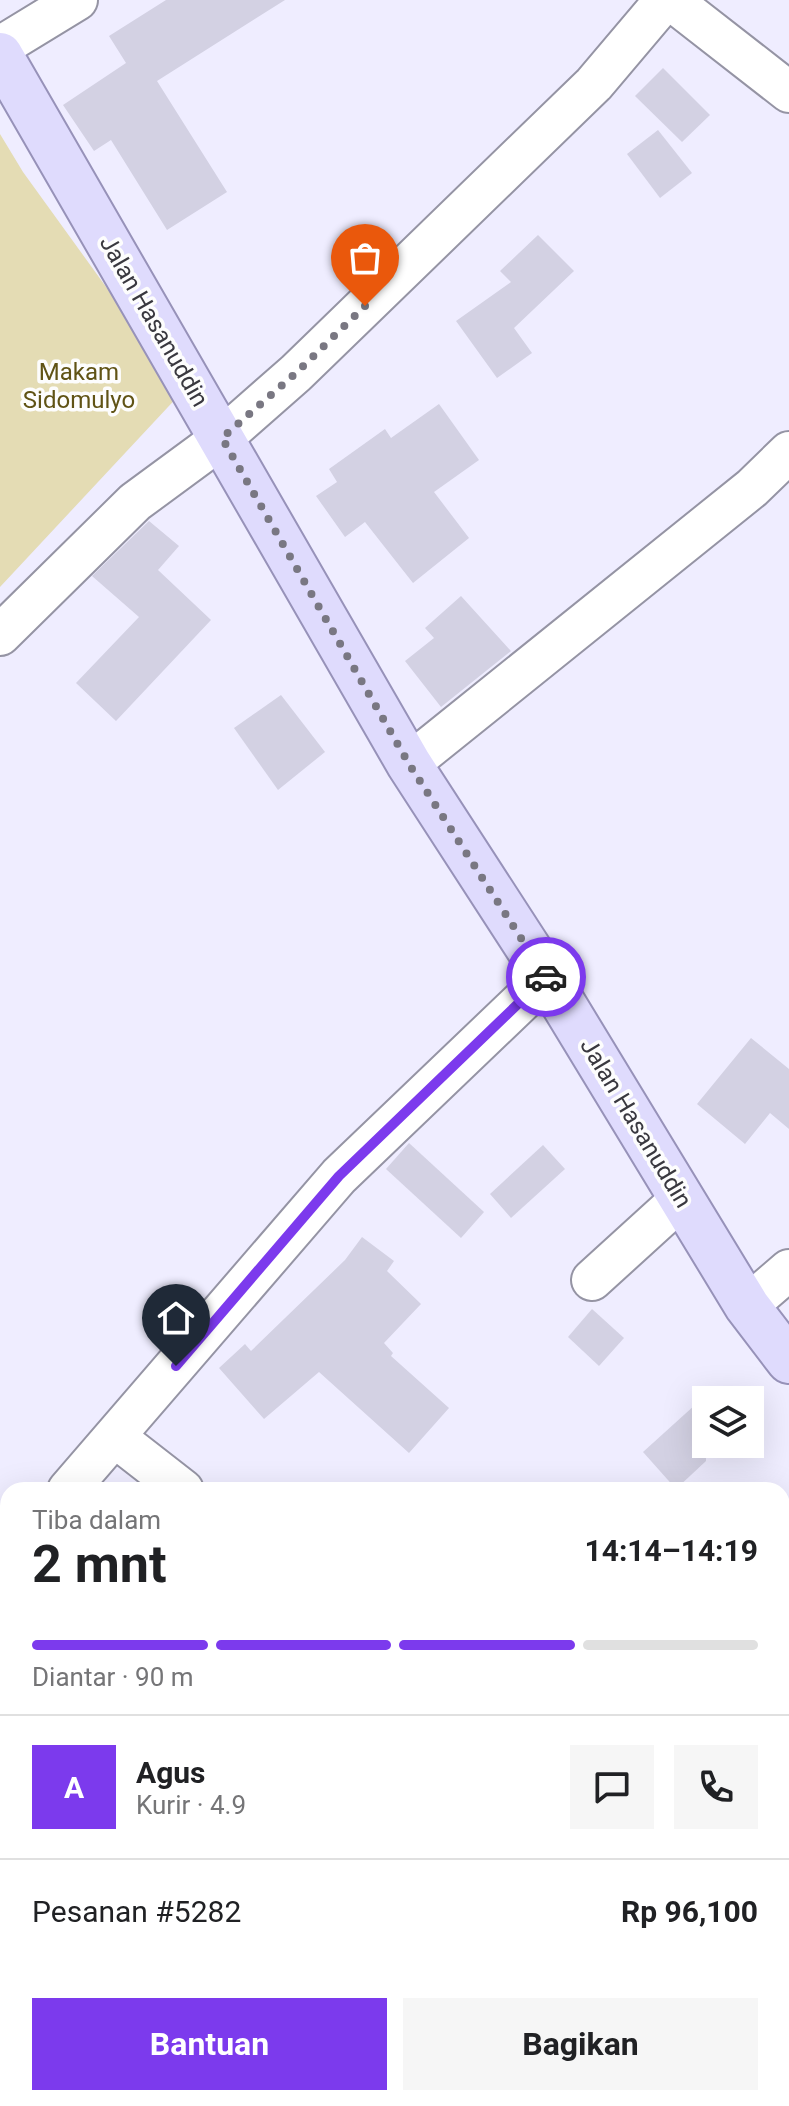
<!DOCTYPE html>
<html lang="id">
<head>
<meta charset="utf-8">
<style>
  :root { --surface:#fff; --page:#f6f6f6; --text:#202124; --muted:#757577; --line:#e0e0e0; --accent:#7c3aed }
  body { margin:0; font-family:Roboto,sans-serif; background:var(--page); color:var(--text); height:100vh; display:flex; flex-direction:column; font-size:30px; white-space:nowrap }
  * { box-sizing:border-box; margin:0 }
  p { font-size:26px; color:var(--muted) }
  .icon { flex:none; width:44px; height:44px; fill:none; stroke:currentColor; stroke-width:2; stroke-linecap:round; stroke-linejoin:round }
  .map { position:relative; flex:1; overflow:hidden }
  .side { position:absolute; left:0px; top:1482px; width:790px; height:624px; display:flex; flex-direction:column; background:var(--surface); border-radius:24px 24px 0 0; box-shadow:0 8px 32px #0002 }
  .side>* { flex:none }
  .controls { position:absolute; left:692px; top:1386px; display:grid; gap:16px }
  .controls a { display:grid; place-items:center; width:72px; height:72px; border-radius:0px; background:var(--surface); box-shadow:0 8px 32px #0002; font-size:40px }
  .pin { position:absolute; display:grid; place-items:center; width:68px; height:68px; color:#fff; margin:-82px -34px; border-radius:50% 50% 50% 0; rotate:-45deg; box-shadow:0 0 8px #0007 }
  .pin .icon { rotate:45deg }
  .courier { position:absolute; display:grid; place-items:center; width:80px; height:80px; margin:-40px; border:6px solid #7c3aed; border-radius:50%; background:#fff; color:#222; box-shadow:0 2px 10px #0007 }
  .overview em { font-style:normal; font-weight:700 }
  .overview div { display:flex; flex-direction:column-reverse }
  .overview { display:flex; align-items:center; justify-content:space-between; height:136px; padding:0 32px }
  h1 { font-size:52px; font-weight:700; line-height:60px }
  .bar { display:grid; grid-template-columns:repeat(4,1fr); gap:12px 8px; align-content:center; height:96px; padding:0 32px }
  .bar i { height:10px; border-radius:6px; background:var(--line) }
  .bar .on { background:var(--accent) }
  .bar p { grid-column:span 4 }
  .line { display:flex; align-items:center; gap:20px; padding:0 32px; border-top:2px solid var(--line) }
  .line div { flex:1 }
  .round { display:grid; place-items:center; flex:none; width:84px; height:84px; border-radius:0px; background:var(--page) }
  .action { display:flex; gap:16px; margin-top:auto; padding:16px 32px }
  .action a { flex:1; height:92px; border-radius:0px; background:var(--accent); color:#fff; font-size:32px; font-weight:700; line-height:92px; text-align:center }
  .action a+a { background:var(--page); color:var(--text) }
  .map>svg:first-child { display:block }
  .green { fill:#e4dcb4 }
  .building { fill:#d3d1e3 }
  .lines { fill:none; stroke-linecap:round; stroke-linejoin:round }
  .street-casing { stroke:#9594a4; stroke-width:44 }
  .primary-casing { stroke:#9792b9; stroke-width:48 }
  .street { stroke:#fff; stroke-width:40 }
  .primary { stroke:#dfdbfd; stroke-width:44 }
  .done { stroke:#797782; stroke-width:8; stroke-dasharray:0 14.4 }
  .route { stroke:#7c3aed; stroke-width:10 }
  .labels { text-anchor:middle; dominant-baseline:central; stroke-width:7; stroke-linejoin:round; paint-order:stroke }
  .street-label { font-size:24px; fill:#39383f; stroke:#fdfdfd }
  .park-label { font-size:24px; fill:#605315; stroke:#fdfdfd }
</style>
</head>
<body>
<div class="map">
<svg width="789" height="2106" viewBox="0 0 789 2106">
  <rect width="100%" height="100%" fill="#efedff"/>
  <polygon class="green" points="0,134 23,172 182,392 0,587"/>
  <g class="building">
    <polygon points="166,0 285,0 157,81 227,192 167,230 111,140 94,151 63,105 126,63 109,36"/>
    <polygon points="663,68 710,115 682,142 635,96"/>
    <polygon points="658,130 692,173 660,198 627,154"/>
    <polygon points="538,235 574,271 514,328 532,353 497,378 456,321 511,282 500,271"/>
    <polygon points="439,404 479,460 434,492 469,538 413,583 365,522 345,537 316,496 337,482 329,469 385,429 391,438"/>
    <polygon points="149,521 179,546 158,570 211,620 116,721 76,683 139,617 92,576"/>
    <polygon points="461,596 511,651 441,707 405,661 434,638 425,628"/>
    <polygon points="281,695 325,752 278,790 234,728"/>
    <polygon points="751,1038 789,1069 789,1129 770,1113 745,1144 697,1104"/>
    <polygon points="409,1143 484,1212 461,1238 386,1169"/>
    <polygon points="543,1145 565,1169 511,1218 490,1194"/>
    <polygon points="362,1237 394,1261 387,1271 421,1304 384,1343 393,1353 391,1356 449,1408 409,1453 319,1372 264,1419 219,1368 245,1344 251,1351 345,1260"/>
    <polygon points="592,1309 624,1338 599,1366 568,1337"/>
    <polygon points="706,1395 706,1461 676,1489 643,1452"/>
  </g>
  <g class="lines">
    <defs>
      <g id="street">
        <polyline points="671,0 789,92"/>
        <polyline points="0,47 77,0"/>
        <polyline points="0,635 135,502 222,438 296,373 594,84 665,0"/>
        <polyline points="409,764 752,488 789,452"/>
        <polyline points="592,1280 681,1199"/>
        <polyline points="747,1306 789,1270"/>
        <polyline points="115,1437 183,1490"/>
        <polyline points="68,1490 339,1176 547,977"/>
        <polyline points="0,1566 8,1557"/>
        <polyline points="0,1903 8,1910"/>
        <polyline points="782,1950 789,1955"/>
        <polyline points="213,2098 221,2106"/>
        <polyline points="117,2106 122,2098"/>
        <polyline points="302,2106 308,2098"/>
      </g>
      <polyline id="primary" points="0,55 409,764 547,977 747,1306 789,1361"/>
    </defs>
    <use href="#street" class="street-casing"/>
    <use href="#primary" class="primary-casing"/>
    <use href="#street" class="street"/>
    <use href="#primary" class="primary"/>
  </g>
  <g class="lines">
    <polyline class="done" points="365,306 296,373 222,438 409,764 546,977"/>
    <polyline class="route" points="176,1366 339,1176 546,977"/>
  </g>
  <g class="labels">
    <g class="street-label">
      <text transform="translate(154 321) rotate(60)">Jalan Hasanuddin</text>
      <text transform="translate(636 1123) rotate(59)">Jalan Hasanuddin</text>
    </g>
    <g class="park-label">
      <text x="79" y="372">Makam<tspan x="79" dy="28">Sidomulyo</tspan></text>
    </g>
  </g>
</svg>
<div class="controls">
<a><svg class="icon" aria-label="layers" viewBox="0 0 24 24"><path d="M12 4l9 5-9 5-9-5zM3 14l9 5 9-5"/></svg></a>
</div>
<div class="pin" style="left:365px;top:306px;background:#ea580c"><svg class="icon" aria-label="bag" viewBox="0 0 24 24"><path d="M5 8h14l-1 12H6zM9 8a3 3 0 0 1 6 0"/></svg></div>
<div class="pin" style="left:176px;top:1366px;background:#1f2937"><svg class="icon" aria-label="home" viewBox="0 0 24 24"><path d="M3 11l9-7 9 7M6 9v11h12V9"/></svg></div>
<div class="courier" style="left:546px;top:977px"><svg class="icon" aria-label="car" viewBox="0 0 24 24"><path d="M5 17H2v-5l4-1 3-4h7l3 4 3 1v5h-3M9 17h6M6 11h13"/><circle cx="7" cy="17" r="2"/><circle cx="17" cy="17" r="2"/></svg></div>
<section class="side">
<div class="overview"><div><h1>2 mnt</h1><p>Tiba dalam</p></div><em>14:14–14:19</em></div>
<div class="bar"><i class="on"></i><i class="on"></i><i class="on"></i><i></i><p>Diantar · 90 m</p></div>
<div class="line" style="height:144px"><b class="round" style="background:var(--accent);color:#fff">A</b><div><b>Agus</b><p>Kurir · 4.9</p></div><a class="round"><svg class="icon" aria-label="chat" viewBox="0 0 24 24"><path d="M4 5h16v11H9l-5 4z"/></svg></a><a class="round"><svg class="icon" aria-label="phone" viewBox="0 0 24 24"><path d="M5 4h4l2 5-3 2q2 4 5 5l2-3 5 2v4C11 20 4 13 5 4z"/></svg></a></div>
<div class="line" style="height:104px"><div>Pesanan #5282</div><b>Rp 96,100</b></div>
<div class="action"><a>Bantuan</a><a>Bagikan</a></div>
</section>
</div>
</body>
</html>
